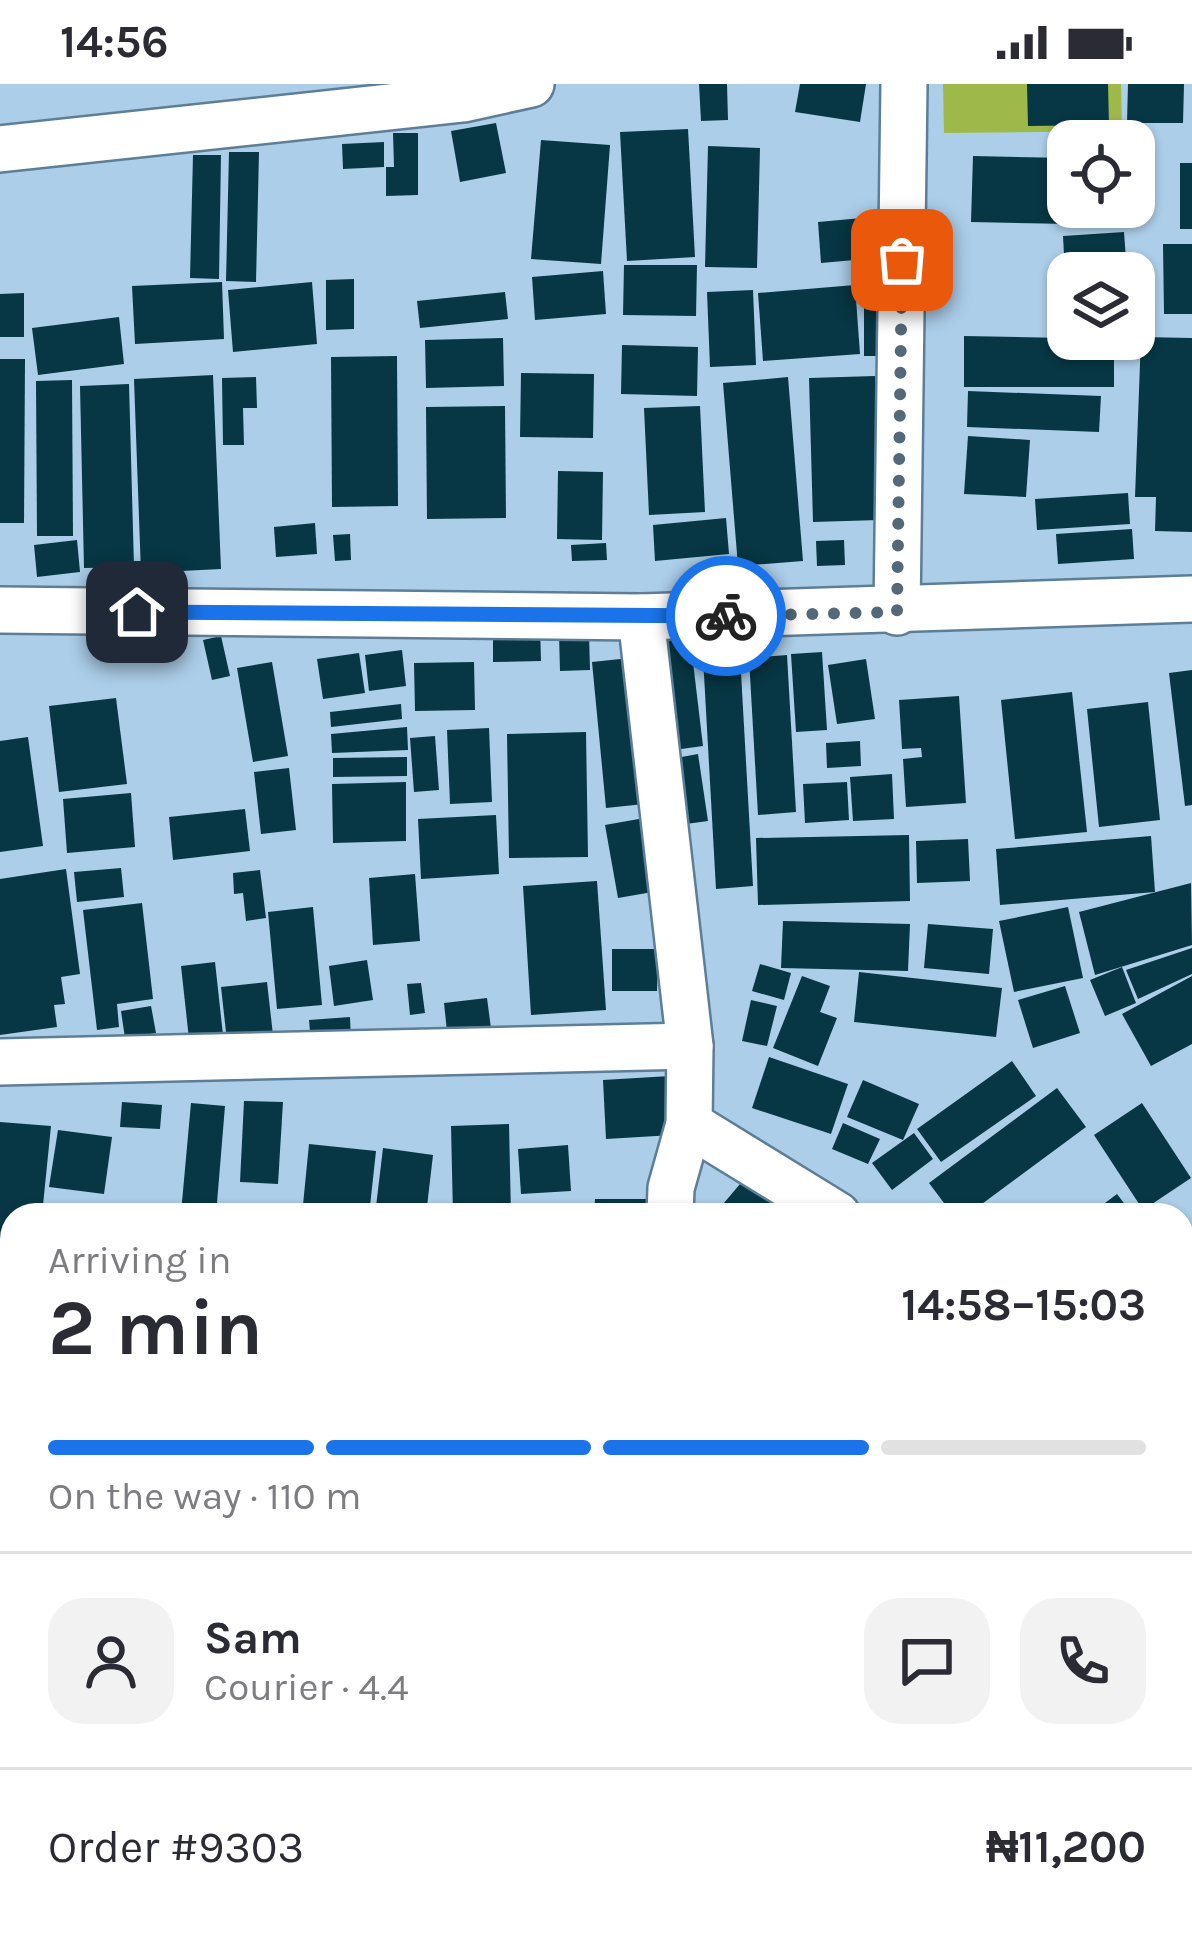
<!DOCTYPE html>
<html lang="en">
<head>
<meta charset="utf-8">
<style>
  :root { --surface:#fff; --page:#f2f2f3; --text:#2b2b33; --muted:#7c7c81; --line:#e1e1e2; --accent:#1a73e8 }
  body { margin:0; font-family:Karla,sans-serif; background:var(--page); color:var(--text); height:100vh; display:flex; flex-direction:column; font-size:45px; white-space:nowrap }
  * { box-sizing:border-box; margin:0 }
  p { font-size:39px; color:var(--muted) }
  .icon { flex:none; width:66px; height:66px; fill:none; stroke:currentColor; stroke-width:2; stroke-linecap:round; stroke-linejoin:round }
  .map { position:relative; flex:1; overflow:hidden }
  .panel { position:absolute; left:0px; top:1119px; width:1194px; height:747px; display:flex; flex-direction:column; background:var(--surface); border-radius:36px 36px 0 0; box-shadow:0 3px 9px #0004 }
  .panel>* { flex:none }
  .buttons { position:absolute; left:1047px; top:36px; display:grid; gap:24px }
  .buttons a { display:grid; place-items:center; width:108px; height:108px; border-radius:24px; background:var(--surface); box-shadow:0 3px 9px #0004; font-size:60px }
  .pin { position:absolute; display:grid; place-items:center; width:102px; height:102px; color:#fff; margin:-51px; border-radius:24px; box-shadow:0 6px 18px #0006 }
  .courier { position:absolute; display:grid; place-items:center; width:120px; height:120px; margin:-60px; border:9px solid #1a73e8; border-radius:50%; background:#fff; color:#222; box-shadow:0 3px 15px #0007 }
  .head em { font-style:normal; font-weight:700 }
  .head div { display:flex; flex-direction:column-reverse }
  .head { display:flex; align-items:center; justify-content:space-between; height:204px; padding:0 48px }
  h1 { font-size:78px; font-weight:700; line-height:90px }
  .bar { display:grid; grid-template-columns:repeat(4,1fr); gap:18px 12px; align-content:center; height:144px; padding:0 48px }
  .bar i { height:15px; border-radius:9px; background:var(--line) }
  .bar .active { background:var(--accent) }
  .bar p { grid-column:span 4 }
  .line { display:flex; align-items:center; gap:30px; padding:0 48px; border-top:3px solid var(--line) }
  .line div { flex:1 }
  .round { display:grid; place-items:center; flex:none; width:126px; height:126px; border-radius:36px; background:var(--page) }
  .status { display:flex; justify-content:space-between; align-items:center; height:84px; padding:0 60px; background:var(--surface); direction:ltr }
  .status svg { height:33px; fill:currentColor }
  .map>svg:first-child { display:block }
  .green { fill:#9eb94a }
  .building { fill:#073744 }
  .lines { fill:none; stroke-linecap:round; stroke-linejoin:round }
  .minor-casing { stroke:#5d7e96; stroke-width:50 }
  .minor { stroke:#fff; stroke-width:45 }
  .done { stroke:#536878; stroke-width:12; stroke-dasharray:0 21.6 }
  .route { stroke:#1a73e8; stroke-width:15 }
</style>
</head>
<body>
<div class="status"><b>14:56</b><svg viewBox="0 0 49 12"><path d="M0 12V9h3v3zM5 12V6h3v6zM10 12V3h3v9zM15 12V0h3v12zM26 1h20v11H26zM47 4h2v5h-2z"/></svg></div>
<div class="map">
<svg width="1192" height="1864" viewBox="0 0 1192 1864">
  <rect width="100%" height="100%" fill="#accee9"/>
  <polygon class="green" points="943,0 1121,0 1122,47 944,49"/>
  <g class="building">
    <polygon points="699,0 727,0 728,36 701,37"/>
    <polygon points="800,0 866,0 860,38 795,28"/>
    <polygon points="1027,0 1108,0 1109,41 1028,42"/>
    <polygon points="1128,0 1184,0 1183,39 1127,39"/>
    <polygon points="496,39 506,89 460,98 451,47"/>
    <polygon points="688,45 695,173 627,177 620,48"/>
    <polygon points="393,49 418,49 418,111 386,112 386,83 394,83"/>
    <polygon points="541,56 610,61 601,180 531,175"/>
    <polygon points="384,58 384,83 343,85 342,60"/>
    <polygon points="708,62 760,64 757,184 705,183"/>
    <polygon points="229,68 259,68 256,198 226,197"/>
    <polygon points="193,71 221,71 219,195 190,194"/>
    <polygon points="973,72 1068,74 1068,123 1124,123 1124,141 971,138"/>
    <rect x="1180" y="79" width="12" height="66"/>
    <polygon points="884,132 888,173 821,179 818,138"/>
    <polygon points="1124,148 1127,189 1065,189 1063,152"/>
    <polygon points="1163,160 1192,160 1192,230 1164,230"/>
    <polygon points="624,181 697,181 696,232 623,231"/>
    <polygon points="603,187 606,230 535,236 532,193"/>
    <polygon points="354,195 354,245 326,246 326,196"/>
    <polygon points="222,198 224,255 135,260 132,202"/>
    <polygon points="312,198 317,260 233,268 228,206"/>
    <polygon points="855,201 860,270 763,277 758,209"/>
    <polygon points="753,206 756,281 710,283 707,208"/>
    <polygon points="505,208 508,235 420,244 417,217"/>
    <rect x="864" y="208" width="25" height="64"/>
    <polygon points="24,209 24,253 0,253 0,210"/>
    <polygon points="119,233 124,280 38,291 32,244"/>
    <polygon points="964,252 1114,255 1114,303 964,303"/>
    <polygon points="1141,253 1192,254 1192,448 1155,447 1156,413 1135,413"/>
    <polygon points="503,254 504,302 426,304 425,256"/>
    <polygon points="622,261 698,263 697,312 621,310"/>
    <polygon points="397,272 398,422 332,423 331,273"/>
    <polygon points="0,275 25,275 24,439 0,439"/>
    <polygon points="521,289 594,290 593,354 520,353"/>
    <polygon points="213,291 221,485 141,489 134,295"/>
    <polygon points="875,292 879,436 813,438 809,294"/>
    <polygon points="256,293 257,324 243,324 244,361 223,361 222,294"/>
    <polygon points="788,293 803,477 738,482 723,299"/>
    <polygon points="72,296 73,452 37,452 36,297"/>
    <polygon points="129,300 134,483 84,484 80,302"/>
    <polygon points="968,307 1101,312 1099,348 967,343"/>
    <polygon points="505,322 506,434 427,435 426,323"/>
    <polygon points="700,322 705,428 649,431 644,324"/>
    <polygon points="968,352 1030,356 1026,413 964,410"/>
    <polygon points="558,387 603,388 602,456 557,455"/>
    <polygon points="1128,409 1130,440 1037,446 1035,415"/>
    <polygon points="726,434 729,470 655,477 653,441"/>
    <polygon points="315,439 317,470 276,473 274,443"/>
    <polygon points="1132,445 1134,475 1058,480 1056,450"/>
    <polygon points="350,450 351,476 335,477 333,451"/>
    <polygon points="77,456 80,488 37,493 34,461"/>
    <polygon points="844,456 845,481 817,482 816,457"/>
    <polygon points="606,459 607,476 572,477 571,461"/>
    <polygon points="540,542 541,577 493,578 493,543"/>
    <polygon points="559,550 589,550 590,586 560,587"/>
    <polygon points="221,552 230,592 212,596 203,556"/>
    <polygon points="690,553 703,662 674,666 661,557"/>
    <polygon points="402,566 406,602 369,607 365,571"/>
    <polygon points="822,568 827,646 796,648 791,570"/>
    <polygon points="359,569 365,609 323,615 317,575"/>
    <polygon points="740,571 753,802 716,805 703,573"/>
    <polygon points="787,571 796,728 758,731 749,574"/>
    <polygon points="630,574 644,720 606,724 592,578"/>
    <polygon points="866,575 875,635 837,640 828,581"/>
    <polygon points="272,578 288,672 253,678 237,584"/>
    <polygon points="474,578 475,626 415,627 414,579"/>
    <polygon points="1192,586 1192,721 1185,722 1169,589"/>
    <polygon points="1072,608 1087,748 1015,755 1001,616"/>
    <polygon points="959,612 966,719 906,723 903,675 922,673 921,664 902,665 899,616"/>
    <polygon points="116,614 127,700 59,708 49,622"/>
    <polygon points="1148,618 1160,736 1099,743 1087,625"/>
    <polygon points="401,620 402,635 331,643 330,628"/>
    <polygon points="407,643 408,666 332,669 331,650"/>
    <polygon points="489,644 492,718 450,720 447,646"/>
    <polygon points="586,648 588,773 509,774 507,650"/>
    <polygon points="435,652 439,706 414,708 410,654"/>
    <polygon points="28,653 43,762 0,768 0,657"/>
    <polygon points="860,657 861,682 827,684 826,659"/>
    <polygon points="698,670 708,737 686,740 676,674"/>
    <polygon points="407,673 407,692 333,693 333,674"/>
    <polygon points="289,684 296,746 261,750 254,688"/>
    <polygon points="892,690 894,735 853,737 850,693"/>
    <polygon points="406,698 406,757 333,759 332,700"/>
    <polygon points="847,698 849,736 805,739 803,700"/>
    <polygon points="131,709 135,763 67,769 63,715"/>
    <polygon points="245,725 250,767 173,776 169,733"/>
    <polygon points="496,731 499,790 421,795 418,735"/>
    <polygon points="650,733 664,806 618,814 605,741"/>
    <polygon points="909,751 910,817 758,821 756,754"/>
    <polygon points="1151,752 1155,808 1000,821 996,765"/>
    <polygon points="968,755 970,797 917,799 916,757"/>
    <polygon points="121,784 124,813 77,818 74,788"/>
    <polygon points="66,785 80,890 61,893 65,920 54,921 57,943 0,951 0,795"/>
    <polygon points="260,786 266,834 246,837 243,809 234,810 233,789"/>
    <polygon points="415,790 420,857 373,861 369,794"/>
    <polygon points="597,797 606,926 531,931 523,802"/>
    <polygon points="1191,799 1192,861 1095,891 1079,828"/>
    <polygon points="142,819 153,915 117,920 119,943 97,946 83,826"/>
    <polygon points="313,823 322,921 277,925 268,828"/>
    <polygon points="1068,823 1083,894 1014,908 999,837"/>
    <polygon points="783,837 910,840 908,887 781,884"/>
    <polygon points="928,840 993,845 989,890 924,884"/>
    <polygon points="1192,864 1192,890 1138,915 1126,886"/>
    <polygon points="612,865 658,865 657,907 612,907"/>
    <polygon points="367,876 373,916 334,922 329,882"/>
    <polygon points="215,878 223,951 189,955 181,882"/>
    <polygon points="760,880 791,889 784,916 752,907"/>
    <polygon points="1122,883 1136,919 1105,932 1090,896"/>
    <polygon points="859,888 1002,904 996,953 854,938"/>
    <polygon points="802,892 830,902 820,928 837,934 818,982 773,964"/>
    <polygon points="1192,892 1192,960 1151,982 1122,930"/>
    <polygon points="267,898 273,951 227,957 221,903"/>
    <polygon points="421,899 425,929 410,931 407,900"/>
    <polygon points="1065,902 1080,949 1033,964 1018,916"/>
    <polygon points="487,914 492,952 448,957 444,919"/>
    <polygon points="751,916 777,922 767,962 742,957"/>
    <polygon points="151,922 156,949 125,954 121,927"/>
    <polygon points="350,933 351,956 311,959 309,936"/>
    <polygon points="769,973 848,1000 831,1050 752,1024"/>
    <polygon points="1012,977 1036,1012 941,1078 917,1045"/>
    <polygon points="670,992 673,1051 606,1055 603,996"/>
    <polygon points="863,996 919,1020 903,1056 847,1033"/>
    <polygon points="1057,1004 1086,1043 967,1131 953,1131 929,1099"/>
    <polygon points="244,1017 283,1018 278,1100 240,1098"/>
    <polygon points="122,1018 162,1021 160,1045 120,1043"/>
    <polygon points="191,1019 225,1022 216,1131 181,1129"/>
    <polygon points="1142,1019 1191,1094 1143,1126 1094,1051"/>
    <polygon points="0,1038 51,1042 42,1131 12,1131 12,1156 0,1155"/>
    <polygon points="843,1039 880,1055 868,1080 832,1065"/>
    <polygon points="509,1040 511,1131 453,1131 451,1042"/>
    <polygon points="58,1046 112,1053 104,1110 49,1103"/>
    <polygon points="914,1049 933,1075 892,1106 872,1079"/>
    <polygon points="309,1060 376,1067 369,1131 302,1131"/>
    <polygon points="568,1061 571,1107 521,1110 518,1065"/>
    <polygon points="383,1064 433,1071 426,1131 375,1131"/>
    <polygon points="751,1087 803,1131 723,1131 718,1126"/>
    <polygon points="1117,1110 1133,1131 1089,1131"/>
    <polygon points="595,1115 662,1115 662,1131 594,1131"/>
    <polygon points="0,1204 12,1206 12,1247 0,1246"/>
    <polygon points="1192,1254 1192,1329 1187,1333 1182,1326 1182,1261"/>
    <polygon points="1182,1367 1192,1381 1192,1435 1182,1443"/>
    <polygon points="4,1541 12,1592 0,1594 0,1542"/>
    <polygon points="1192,1663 1192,1749 1182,1755 1182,1668"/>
    <polygon points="12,1678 12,1726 0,1728 0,1680"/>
    <polygon points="12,1731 12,1773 0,1774 0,1732"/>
    <polygon points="104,1854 145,1854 148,1864 107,1864"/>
    <polygon points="184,1854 224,1854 227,1864 168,1864 166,1859"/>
    <polygon points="243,1854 312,1854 315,1864 247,1864"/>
    <polygon points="400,1854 453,1854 453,1855 426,1864 403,1864"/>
    <polygon points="590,1854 636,1854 640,1864 594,1864"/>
    <polygon points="781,1854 874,1854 881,1864 765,1864"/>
  </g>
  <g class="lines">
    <defs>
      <g id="minor">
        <polyline points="0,65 463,15 531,0"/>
        <polyline points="0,526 641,533 1192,515"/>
        <polyline points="897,528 904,0"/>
        <polyline points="641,533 690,962 689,1040 671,1104 670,1131"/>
        <polyline points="0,978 690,962"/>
        <polyline points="689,1040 837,1131"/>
        <polyline points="0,1413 12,1413"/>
        <polyline points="1182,1600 1192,1612"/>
        <polyline points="918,1854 923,1864"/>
        <polyline points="532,1864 554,1854"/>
      </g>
    </defs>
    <use href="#minor" class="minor-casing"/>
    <use href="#minor" class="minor"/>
  </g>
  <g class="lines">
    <polyline class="done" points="726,532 897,528 902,176"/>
    <polyline class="route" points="137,528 726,532"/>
  </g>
</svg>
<div class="buttons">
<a><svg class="icon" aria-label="locate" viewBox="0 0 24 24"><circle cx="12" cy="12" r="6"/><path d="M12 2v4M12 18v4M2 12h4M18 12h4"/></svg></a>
<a><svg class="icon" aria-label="layers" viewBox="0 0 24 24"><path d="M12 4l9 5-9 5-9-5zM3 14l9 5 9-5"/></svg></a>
</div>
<div class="pin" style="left:902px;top:176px;background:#ea580c"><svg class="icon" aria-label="bag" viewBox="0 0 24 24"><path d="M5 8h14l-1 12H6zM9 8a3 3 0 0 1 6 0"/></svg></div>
<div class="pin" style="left:137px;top:528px;background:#1f2937"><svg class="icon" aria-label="home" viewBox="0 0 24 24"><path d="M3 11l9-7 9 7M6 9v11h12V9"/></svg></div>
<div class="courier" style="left:726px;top:532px"><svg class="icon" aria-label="bike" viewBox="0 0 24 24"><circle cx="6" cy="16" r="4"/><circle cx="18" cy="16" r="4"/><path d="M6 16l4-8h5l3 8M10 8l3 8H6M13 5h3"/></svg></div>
<section class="panel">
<div class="head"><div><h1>2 min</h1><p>Arriving in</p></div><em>14:58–15:03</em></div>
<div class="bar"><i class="active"></i><i class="active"></i><i class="active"></i><i></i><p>On the way · 110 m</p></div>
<div class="line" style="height:216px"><a class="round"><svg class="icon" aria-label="person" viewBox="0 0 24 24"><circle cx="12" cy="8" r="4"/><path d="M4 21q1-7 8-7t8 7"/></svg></a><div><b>Sam</b><p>Courier · 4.4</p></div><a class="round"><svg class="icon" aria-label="chat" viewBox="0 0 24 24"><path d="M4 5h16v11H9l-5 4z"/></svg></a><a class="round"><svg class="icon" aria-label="phone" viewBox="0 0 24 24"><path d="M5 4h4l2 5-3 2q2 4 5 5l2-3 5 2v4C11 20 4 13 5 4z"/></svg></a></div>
<div class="line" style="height:156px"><div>Order #9303</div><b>₦11,200</b></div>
</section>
</div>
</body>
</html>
